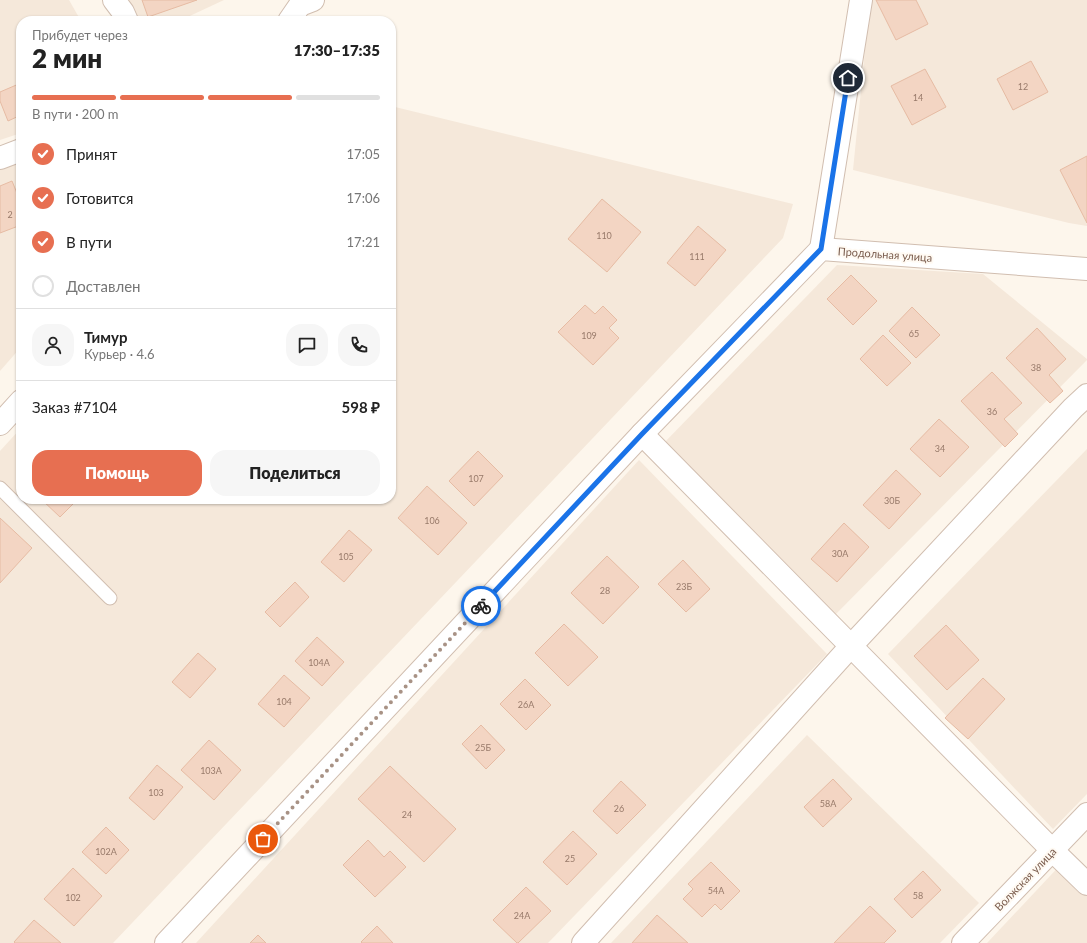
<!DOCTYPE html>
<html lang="ru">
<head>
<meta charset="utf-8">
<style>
  :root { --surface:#fff; --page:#f6f6f6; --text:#222; --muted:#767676; --line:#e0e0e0; --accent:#e76f51 }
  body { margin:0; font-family:Lato,sans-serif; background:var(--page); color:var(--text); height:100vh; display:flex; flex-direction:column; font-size:15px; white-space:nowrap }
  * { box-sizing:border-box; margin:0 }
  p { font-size:13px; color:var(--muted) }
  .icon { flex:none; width:22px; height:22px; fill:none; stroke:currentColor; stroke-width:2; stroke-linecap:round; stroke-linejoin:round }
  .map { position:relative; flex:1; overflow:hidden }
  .side { position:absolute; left:16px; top:16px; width:380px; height:488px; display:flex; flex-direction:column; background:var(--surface); border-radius:16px; box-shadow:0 1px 3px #0004 }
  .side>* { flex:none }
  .pin { position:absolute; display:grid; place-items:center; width:34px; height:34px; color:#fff; margin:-17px; border:2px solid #fff; border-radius:50%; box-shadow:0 1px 4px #0007 }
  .courier { position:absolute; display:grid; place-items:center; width:40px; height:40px; margin:-20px; border:3px solid #1a73e8; border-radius:50%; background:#fff; color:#222; box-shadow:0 1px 5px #0007 }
  .overview em { font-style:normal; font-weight:800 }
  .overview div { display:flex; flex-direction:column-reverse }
  .overview { display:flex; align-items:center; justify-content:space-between; height:68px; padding:0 16px }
  h1 { font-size:26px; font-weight:800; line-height:30px }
  .bar { display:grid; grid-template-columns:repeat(4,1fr); gap:6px 4px; align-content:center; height:48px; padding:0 16px }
  .bar i { height:5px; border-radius:3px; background:var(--line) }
  .bar .current { background:var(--accent) }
  .bar p { grid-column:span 4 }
  .line { display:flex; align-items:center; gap:10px; padding:0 16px; border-top:1px solid var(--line) }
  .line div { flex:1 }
  .round { display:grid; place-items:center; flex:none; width:42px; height:42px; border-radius:16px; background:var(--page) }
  ol { padding:0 16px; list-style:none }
  li { display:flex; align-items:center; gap:12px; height:44px }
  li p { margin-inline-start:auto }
  li .icon { padding:4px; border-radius:50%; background:var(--accent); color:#fff; stroke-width:4 }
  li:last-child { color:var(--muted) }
  li i { width:22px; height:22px; border:2px solid var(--line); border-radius:50% }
  .cta { display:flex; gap:8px; margin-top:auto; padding:8px 16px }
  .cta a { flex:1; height:46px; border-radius:16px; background:var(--accent); color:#fff; font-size:16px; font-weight:800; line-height:46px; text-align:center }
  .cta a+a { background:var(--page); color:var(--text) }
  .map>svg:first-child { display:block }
  .residential { fill:#f5e8da }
  .building { fill:#f3d5c3; stroke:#e6bba3 }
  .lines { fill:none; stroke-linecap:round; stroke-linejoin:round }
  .service-casing { stroke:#d1beb0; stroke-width:15 }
  .minor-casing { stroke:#d1beb0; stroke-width:24 }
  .tertiary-casing { stroke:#d1beb0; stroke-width:24 }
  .service { stroke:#fff; stroke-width:13 }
  .minor { stroke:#fff; stroke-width:22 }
  .tertiary { stroke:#fff; stroke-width:22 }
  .done { stroke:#a89285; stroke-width:4; stroke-dasharray:0 7.2 }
  .route { stroke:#1a73e8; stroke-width:5 }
  .labels { text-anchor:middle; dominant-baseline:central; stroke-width:4; stroke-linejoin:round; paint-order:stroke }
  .number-label { font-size:9px; fill:#987a6a }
  .street-label { font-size:11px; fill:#7a5c4d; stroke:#fffaf3 }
</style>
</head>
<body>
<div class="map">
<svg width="1087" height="943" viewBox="0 0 1087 943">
  <rect width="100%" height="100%" fill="#fdf6ec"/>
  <g class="residential">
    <polygon points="0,0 69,0 81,21 21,21 21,133 0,140"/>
    <polygon points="127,0 224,0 179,21 135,21"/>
    <polygon points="870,0 1087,0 1087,226 1069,223 853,170"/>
    <polygon points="391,106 793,204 783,238 113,943 0,943 0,451 21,428 21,499 391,499"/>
    <polygon points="21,156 21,347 0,371 0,164"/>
    <polygon points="837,265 983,274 1087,359 1087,360 835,615 662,445"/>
    <polygon points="1087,449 1087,794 1053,829 888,654"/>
    <polygon points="639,460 827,654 548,943 196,943"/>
    <polygon points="807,735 979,903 940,943 611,943"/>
    <polygon points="1065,860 1087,884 1087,943 987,943"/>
  </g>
  <g class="building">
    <polygon points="142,0 197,0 148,17"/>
    <polygon points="876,0 916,0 928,24 896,40"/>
    <polygon points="1031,61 1048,92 1013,110 997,79"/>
    <polygon points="925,69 946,107 912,125 891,86"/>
    <polygon points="21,83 21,115 8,121 0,101 0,92"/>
    <polygon points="1087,156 1087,223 1060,170"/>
    <polygon points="12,181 21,203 21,225 0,233 0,186"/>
    <polygon points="602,199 641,232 607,272 568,239"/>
    <polygon points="698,226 726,250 695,286 667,263"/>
    <polygon points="851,275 877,301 853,325 827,299"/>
    <polygon points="585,305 595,314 603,306 617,320 609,328 619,338 593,365 558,332"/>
    <polygon points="912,307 940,335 916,358 889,331"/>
    <polygon points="1037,328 1066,359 1049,375 1063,391 1050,403 1006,358"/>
    <polygon points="883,335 911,363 887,386 860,359"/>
    <polygon points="992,372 1022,403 1004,419 1018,434 1005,447 961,401"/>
    <polygon points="939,419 969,447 940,477 910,449"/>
    <polygon points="478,451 503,476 474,506 449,481"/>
    <polygon points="896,470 921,494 889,529 863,505"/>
    <polygon points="427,486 467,523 438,555 398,518"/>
    <polygon points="41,499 78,499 60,517"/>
    <polygon points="0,518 32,548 0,583"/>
    <polygon points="844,523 869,547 837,582 811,559"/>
    <polygon points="349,530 372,550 344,582 321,562"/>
    <polygon points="607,556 639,587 603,624 571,593"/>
    <polygon points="683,560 710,589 686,612 658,584"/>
    <polygon points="295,582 309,597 280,627 265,612"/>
    <polygon points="564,624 598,657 568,686 535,653"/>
    <polygon points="946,625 979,660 947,690 914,656"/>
    <polygon points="317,637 344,662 322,686 295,661"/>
    <polygon points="198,653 216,669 190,698 172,682"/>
    <polygon points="284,675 310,698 284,727 258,704"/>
    <polygon points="983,678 1005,699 968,739 945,718"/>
    <polygon points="525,679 551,705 526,730 500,704"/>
    <polygon points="481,725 505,750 486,769 462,744"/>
    <polygon points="209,740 241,770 214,800 181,770"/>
    <polygon points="157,765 183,787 154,820 129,798"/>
    <polygon points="390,766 456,829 424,862 358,799"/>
    <polygon points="833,779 852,799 823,827 804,807"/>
    <polygon points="621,781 646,805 617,834 593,811"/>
    <polygon points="106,827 129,850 106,874 82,852"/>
    <polygon points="573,831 597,854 567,885 543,862"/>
    <polygon points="368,840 384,857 390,851 406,867 375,897 343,865"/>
    <polygon points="711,862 740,891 721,910 715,904 702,917 683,899 693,889 688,884"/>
    <polygon points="73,868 102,896 74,926 44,899"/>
    <polygon points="923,871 941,890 912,918 894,899"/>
    <polygon points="526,887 551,911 518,943 517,943 493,920"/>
    <polygon points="870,906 896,931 884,943 834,943"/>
    <polygon points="657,915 688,943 632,943"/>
    <polygon points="34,920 61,943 15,943 14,942"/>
    <polygon points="377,926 393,943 362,943 361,942"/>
    <polygon points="258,935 266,943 250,943"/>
  </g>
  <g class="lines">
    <defs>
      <polyline id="service" points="0,488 110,598"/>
      <g id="minor">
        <polyline points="114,0 123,12 127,21"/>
        <polyline points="289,21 300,5 313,0"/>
        <polyline points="0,158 21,150"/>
        <polyline points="821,249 861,0"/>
        <polyline points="0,424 21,401"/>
        <polyline points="642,434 1052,850 1087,884"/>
        <polyline points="583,943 851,646 1073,408 1087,395"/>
        <polyline points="963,943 1087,814"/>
      </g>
      <polyline id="tertiary" points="166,943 642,434 821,249 1087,269"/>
    </defs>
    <use href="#service" class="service-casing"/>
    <use href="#minor" class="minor-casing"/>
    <use href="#tertiary" class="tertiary-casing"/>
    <use href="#service" class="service"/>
    <use href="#minor" class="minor"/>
    <use href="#tertiary" class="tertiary"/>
  </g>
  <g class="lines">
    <polyline class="done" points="263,839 481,606"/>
    <polyline class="route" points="481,606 642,434 821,249 848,78"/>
  </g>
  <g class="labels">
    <g class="number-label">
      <text x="1023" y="86">12</text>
      <text x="918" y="97">14</text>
      <text x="10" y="214">2</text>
      <text x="604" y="235">110</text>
      <text x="697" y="256">111</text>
      <text x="914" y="333">65</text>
      <text x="589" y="335">109</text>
      <text x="1036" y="367">38</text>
      <text x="992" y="411">36</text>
      <text x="940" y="448">34</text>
      <text x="476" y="478">107</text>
      <text x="892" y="500">30Б</text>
      <text x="432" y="520">106</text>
      <text x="840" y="553">30А</text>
      <text x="346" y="556">105</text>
      <text x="684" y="586">23Б</text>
      <text x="605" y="590">28</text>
      <text x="319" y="662">104А</text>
      <text x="284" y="701">104</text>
      <text x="526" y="704">26А</text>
      <text x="483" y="747">25Б</text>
      <text x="211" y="770">103А</text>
      <text x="156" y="792">103</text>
      <text x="828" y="803">58А</text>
      <text x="619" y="808">26</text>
      <text x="407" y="814">24</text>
      <text x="106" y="851">102А</text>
      <text x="570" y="858">25</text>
      <text x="716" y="890">54А</text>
      <text x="918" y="895">58</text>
      <text x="73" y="897">102</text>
      <text x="522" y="915">24А</text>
    </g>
    <g class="street-label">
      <text transform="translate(885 254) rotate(4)">Продольная улица</text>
      <text transform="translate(1025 879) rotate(-46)">Волжская улица</text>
    </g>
  </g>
</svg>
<div class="pin" style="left:263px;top:839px;background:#ea580c"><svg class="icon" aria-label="bag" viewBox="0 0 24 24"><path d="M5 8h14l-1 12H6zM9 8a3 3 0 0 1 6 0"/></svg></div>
<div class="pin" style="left:848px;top:78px;background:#1f2937"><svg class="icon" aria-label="home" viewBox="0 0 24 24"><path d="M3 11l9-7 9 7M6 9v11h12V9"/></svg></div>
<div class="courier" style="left:481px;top:606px"><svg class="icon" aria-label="bike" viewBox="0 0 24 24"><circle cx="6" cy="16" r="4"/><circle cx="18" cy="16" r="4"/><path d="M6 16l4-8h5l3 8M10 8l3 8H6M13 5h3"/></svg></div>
<section class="side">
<div class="overview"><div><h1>2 мин</h1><p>Прибудет через</p></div><em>17:30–17:35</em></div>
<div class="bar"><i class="current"></i><i class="current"></i><i class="current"></i><i></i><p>В пути · 200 m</p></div>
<ol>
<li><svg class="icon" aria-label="check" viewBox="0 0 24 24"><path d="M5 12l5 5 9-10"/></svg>Принят<p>17:05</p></li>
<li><svg class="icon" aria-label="check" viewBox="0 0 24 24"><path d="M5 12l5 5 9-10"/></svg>Готовится<p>17:06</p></li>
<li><svg class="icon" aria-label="check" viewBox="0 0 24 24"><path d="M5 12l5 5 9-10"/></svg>В пути<p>17:21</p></li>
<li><i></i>Доставлен</li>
</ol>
<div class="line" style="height:72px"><a class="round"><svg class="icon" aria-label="person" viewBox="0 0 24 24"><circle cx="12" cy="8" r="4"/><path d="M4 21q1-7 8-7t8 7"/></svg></a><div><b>Тимур</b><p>Курьер · 4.6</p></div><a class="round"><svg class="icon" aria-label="chat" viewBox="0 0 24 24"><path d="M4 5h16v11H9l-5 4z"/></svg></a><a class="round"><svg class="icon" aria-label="phone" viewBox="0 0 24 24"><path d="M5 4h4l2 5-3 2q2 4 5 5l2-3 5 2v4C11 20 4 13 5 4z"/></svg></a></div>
<div class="line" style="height:52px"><div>Заказ #7104</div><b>598 ₽</b></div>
<div class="cta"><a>Помощь</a><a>Поделиться</a></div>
</section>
</div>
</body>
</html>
